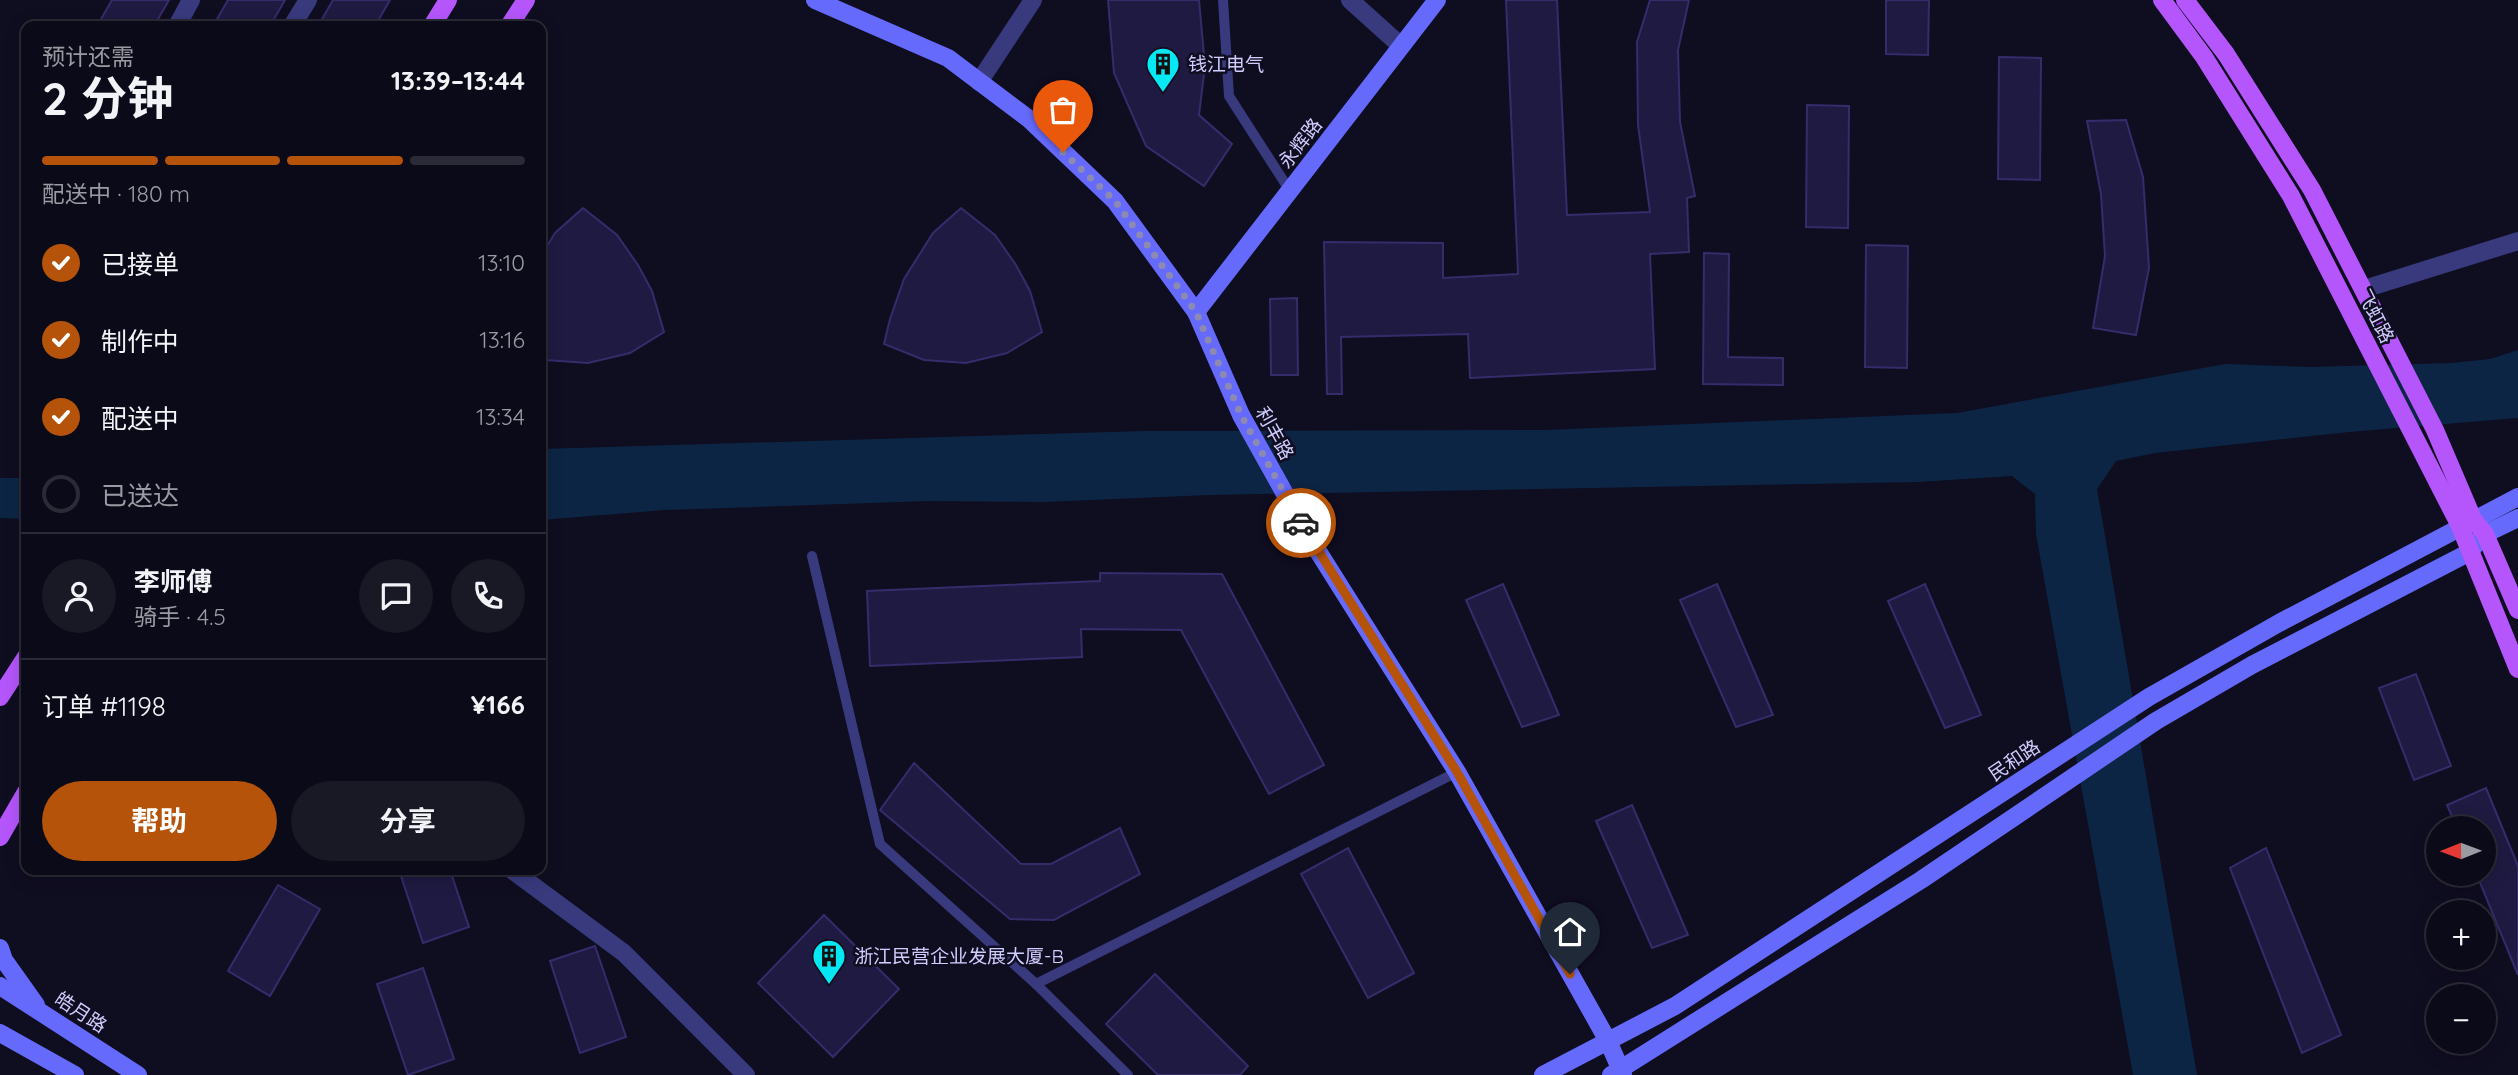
<!DOCTYPE html>
<html lang="zh">
<head>
<meta charset="utf-8">
<style>
  :root { --surface:#0b0a18; --page:#191825; --text:#f1f3f6; --muted:#9a9aa2; --line:#2b2b37; --accent:#b45309 }
  body { margin:0; font-family:Quicksand,"Noto Sans SC",sans-serif; background:var(--page); color:var(--text); height:100vh; display:flex; flex-direction:column; font-size:26px; white-space:nowrap }
  * { box-sizing:border-box; margin:0 }
  p { font-size:23px; color:var(--muted) }
  .icon { flex:none; width:38px; height:38px; fill:none; stroke:currentColor; stroke-width:2; stroke-linecap:round; stroke-linejoin:round }
  .map { position:relative; flex:1; overflow:hidden }
  .panel { position:absolute; left:21px; top:21px; width:525px; height:854px; display:flex; flex-direction:column; background:var(--surface); border-radius:14px; box-shadow:0 4px 18px #0003,0 0 0 2px var(--line) }
  .panel>* { flex:none }
  .needle { width:46px; rotate:269deg }
  .fabs { position:absolute; left:2426px; top:816px; display:grid; gap:14px }
  .fabs a { display:grid; place-items:center; width:70px; height:70px; border-radius:50%; background:var(--surface); box-shadow:0 4px 18px #0003,0 0 0 2px var(--line); font-size:35px }
  .pin { position:absolute; display:grid; place-items:center; width:60px; height:60px; color:#fff; margin:-72px -30px; border-radius:50% 50% 50% 0; rotate:-45deg; box-shadow:0 0 7px #0007 }
  .pin .icon { rotate:45deg }
  .courier { position:absolute; display:grid; place-items:center; width:70px; height:70px; margin:-35px; border:5px solid #b45309; border-radius:50%; background:#fff; color:#222; box-shadow:0 2px 9px #0007 }
  .headline em { font-style:normal; font-weight:700 }
  .headline div { display:flex; flex-direction:column-reverse }
  .headline { display:flex; align-items:center; justify-content:space-between; height:119px; padding:0 21px }
  h1 { font-size:46px; font-weight:700; line-height:52px }
  .bar { display:grid; grid-template-columns:repeat(4,1fr); gap:10px 7px; align-content:center; height:84px; padding:0 21px }
  .bar i { height:9px; border-radius:5px; background:var(--line) }
  .bar .selected { background:var(--accent) }
  .bar p { grid-column:span 4 }
  .line { display:flex; align-items:center; gap:18px; padding:0 21px; border-top:2px solid var(--line) }
  .line div { flex:1 }
  .round { display:grid; place-items:center; flex:none; width:74px; height:74px; border-radius:37px; background:var(--page) }
  ol { padding:0 21px; list-style:none }
  li { display:flex; align-items:center; gap:21px; height:77px }
  li p { margin-inline-start:auto }
  li .icon { padding:7px; border-radius:50%; background:var(--accent); color:#fff; stroke-width:4 }
  li:last-child { color:var(--muted) }
  li i { width:38px; height:38px; border:4px solid var(--line); border-radius:50% }
  .primary-button { display:flex; gap:14px; margin-top:auto; padding:14px 21px }
  .primary-button a { flex:1; height:80px; border-radius:42px; background:var(--accent); color:#fff; font-size:28px; font-weight:700; line-height:80px; text-align:center }
  .primary-button a+a { background:var(--page); color:var(--text) }
  .map>svg:first-child { display:block }
  .water { fill:#0d2544 }
  .building { fill:#1f1a41; stroke:#352c6c; stroke-width:2 }
  .lines { fill:none; stroke-linecap:round; stroke-linejoin:round }
  .lane { stroke:#393a7e; stroke-width:10 }
  .street { stroke:#393a7e; stroke-width:18 }
  .secondary { stroke:#666afc; stroke-width:18 }
  .primary { stroke:#b556fc; stroke-width:18 }
  .done { stroke:#8c8ab0; stroke-width:7; stroke-dasharray:0 12.6 }
  .route { stroke:#b45309; stroke-width:9 }
  .labels { text-anchor:middle; dominant-baseline:central; stroke-width:5; stroke-linejoin:round; paint-order:stroke }
  .poi-label { font-size:19px; fill:#d0cdfe; stroke:#0f0d20; text-anchor:start }
  .street-label { font-size:19px; fill:#d0cdfe; stroke:#0f0d20 }
</style>
</head>
<body>
<div class="map">
<svg width="2518" height="1075" viewBox="0 0 2518 1075">
  <rect width="100%" height="100%" fill="#0f0d20"/>
  <g class="water">
    <polygon points="2518,350 2518,418 2349,432 2155,453 2116,461 2097,489 2197,1075 2133,1075 2036,534 2035,494 2012,476 1918,482 1209,495 1043,502 929,501 665,510 541,520 541,449 1146,431 1546,430 1957,413 2225,364 2311,367 2451,363 2490,359"/>
    <polygon points="0,478 26,478 26,519 0,518"/>
  </g>
  <g class="building">
    <polygon points="112,0 169,0 154,26 97,26"/>
    <polygon points="228,0 285,0 270,26 213,26"/>
    <polygon points="333,0 390,0 375,26 318,26"/>
    <polygon points="1108,0 1199,0 1205,66 1199,115 1232,144 1204,186 1146,146 1114,73"/>
    <polygon points="1506,0 1557,0 1567,215 1650,212 1638,125 1637,42 1650,0 1689,0 1678,50 1680,122 1695,196 1687,198 1689,252 1650,254 1655,369 1470,378 1468,334 1341,337 1342,394 1327,394 1324,242 1443,243 1443,278 1518,274"/>
    <polygon points="1886,0 1929,0 1928,55 1886,54"/>
    <polygon points="1999,57 2041,58 2040,180 1998,179"/>
    <polygon points="1807,105 1849,106 1848,228 1806,227"/>
    <polygon points="2126,120 2143,177 2149,268 2136,335 2093,328 2105,256 2101,194 2087,121"/>
    <polygon points="583,208 617,235 638,265 652,291 664,332 630,353 588,363 546,360 541,358 541,256 555,233"/>
    <polygon points="961,208 995,235 1016,265 1030,291 1042,332 1007,353 966,363 924,360 884,344 890,319 904,279 933,233"/>
    <polygon points="1866,245 1908,246 1907,368 1865,367"/>
    <polygon points="1704,253 1729,254 1728,357 1783,358 1783,385 1703,384"/>
    <polygon points="1297,298 1298,375 1271,375 1270,299"/>
    <polygon points="1100,573 1222,574 1324,765 1269,794 1181,630 1081,629 1082,657 870,666 867,591 1100,581"/>
    <polygon points="1503,584 1559,715 1522,727 1466,600"/>
    <polygon points="1717,584 1773,715 1736,727 1680,600"/>
    <polygon points="1925,584 1981,715 1945,728 1888,601"/>
    <polygon points="2416,674 2451,766 2414,780 2379,688"/>
    <polygon points="914,763 1021,864 1051,864 1120,828 1140,874 1054,920 1010,919 880,810"/>
    <polygon points="2486,788 2518,866 2518,975 2476,873 2483,873 2483,828 2457,828 2447,805"/>
    <polygon points="1632,805 1688,935 1652,948 1596,821"/>
    <polygon points="1348,848 1414,973 1368,998 1301,874"/>
    <polygon points="2266,848 2341,1035 2302,1053 2230,868"/>
    <polygon points="399,870 450,870 469,927 423,943"/>
    <polygon points="278,885 320,909 270,996 228,971"/>
    <polygon points="824,915 899,989 833,1057 758,983"/>
    <polygon points="595,946 626,1037 580,1053 550,961"/>
    <polygon points="423,968 454,1059 408,1075 377,984"/>
    <polygon points="1155,974 1248,1066 1240,1075 1158,1075 1106,1024"/>
  </g>
  <g class="lines">
    <g class="lane">
      <polyline points="1223,0 1229,96 1290,191"/>
      <polyline points="812,556 880,844 1036,984 1457,772"/>
      <polyline points="1036,984 1128,1075"/>
    </g>
    <g class="street">
      <polyline points="1350,0 1401,46"/>
      <polyline points="177,26 191,0"/>
      <polyline points="292,26 308,0"/>
      <polyline points="979,82 1033,0"/>
      <polyline points="2364,289 2518,241"/>
      <polyline points="512,870 624,953 746,1075"/>
    </g>
    <g class="secondary">
      <polyline points="815,0 948,58 1029,119 1115,201 1196,312 1241,415 1309,537 1457,772 1608,1041 1623,1075"/>
      <polyline points="1196,312 1437,0"/>
      <polyline points="0,948 4,960 36,1005"/>
      <polyline points="0,986 138,1075"/>
      <polyline points="0,1033 75,1075"/>
      <polyline points="1543,1075 1675,1006 2149,697 2279,623 2518,497"/>
      <polyline points="1611,1075 1921,880 2156,721 2252,665 2468,553 2485,534 2518,518"/>
    </g>
    <g class="primary">
      <polyline points="2162,0 2204,57 2291,196 2460,526 2518,669"/>
      <polyline points="2185,0 2226,54 2312,190 2435,430 2473,519 2485,534 2518,610"/>
      <polyline points="432,26 448,0"/>
      <polyline points="509,26 526,0"/>
      <polyline points="0,697 26,657"/>
      <polyline points="0,837 26,792"/>
    </g>
  </g>
  <g class="lines">
    <polyline class="done" points="1063,152 1115,201 1196,312 1241,415 1301,523"/>
    <polyline class="route" points="1301,523 1457,772 1570,974"/>
  </g>
  <defs>
    <symbol id="building-pin" viewBox="-11 -11 22 30"><path d="M0 17L-7.5 6A9.5 9.5 0 1 1 7.5 6Z" fill="#05e7f2" stroke="#0f0d20"/><path d="M-4-6H4V6H1V3H-1V6H-4ZM-2.5-4.3h1.7v1.8h-1.7ZM.8-4.3h1.7v1.8H.8ZM-2.5-1h1.7V.8h-1.7ZM.8-1h1.7V.8H.8Z" fill="#111"/></symbol>
  </defs>
  <g fill-rule="evenodd">
    <use href="#building-pin" x="1144" y="45" width="38" height="52"/>
    <use href="#building-pin" x="810" y="937" width="38" height="52"/>
  </g>
  <g class="labels">
    <g class="poi-label">
      <text x="1188" y="64">钱江电气</text>
      <text x="854" y="956">浙江民营企业发展大厦-B</text>
    </g>
    <g class="street-label">
      <text transform="translate(1300 143) rotate(-52)">永辉路</text>
      <text transform="translate(2376 316) rotate(63)">飞虹路</text>
      <text transform="translate(1275 433) rotate(61)">利丰路</text>
      <text transform="translate(2014 760) rotate(-34)">民和路</text>
      <text transform="translate(81 1012) rotate(33)">皓月路</text>
    </g>
  </g>
</svg>
<div class="fabs">
<a><svg class="needle" viewBox="-14 -14 28 28"><path d="M0-13l5 13h-10z" fill="#e53935"/><path d="M0 13l5-13h-10z" fill="#9a9aa2"/></svg></a>
<a>+</a>
<a>−</a>
</div>
<div class="pin" style="left:1063px;top:152px;background:#ea580c"><svg class="icon" aria-label="bag" viewBox="0 0 24 24"><path d="M5 8h14l-1 12H6zM9 8a3 3 0 0 1 6 0"/></svg></div>
<div class="pin" style="left:1570px;top:974px;background:#1f2937"><svg class="icon" aria-label="home" viewBox="0 0 24 24"><path d="M3 11l9-7 9 7M6 9v11h12V9"/></svg></div>
<div class="courier" style="left:1301px;top:523px"><svg class="icon" aria-label="car" viewBox="0 0 24 24"><path d="M5 17H2v-5l4-1 3-4h7l3 4 3 1v5h-3M9 17h6M6 11h13"/><circle cx="7" cy="17" r="2"/><circle cx="17" cy="17" r="2"/></svg></div>
<section class="panel">
<div class="headline"><div><h1>2 分钟</h1><p>预计还需</p></div><em>13:39–13:44</em></div>
<div class="bar"><i class="selected"></i><i class="selected"></i><i class="selected"></i><i></i><p>配送中 · 180 m</p></div>
<ol>
<li><svg class="icon" aria-label="check" viewBox="0 0 24 24"><path d="M5 12l5 5 9-10"/></svg>已接单<p>13:10</p></li>
<li><svg class="icon" aria-label="check" viewBox="0 0 24 24"><path d="M5 12l5 5 9-10"/></svg>制作中<p>13:16</p></li>
<li><svg class="icon" aria-label="check" viewBox="0 0 24 24"><path d="M5 12l5 5 9-10"/></svg>配送中<p>13:34</p></li>
<li><i></i>已送达</li>
</ol>
<div class="line" style="height:126px"><a class="round"><svg class="icon" aria-label="person" viewBox="0 0 24 24"><circle cx="12" cy="8" r="4"/><path d="M4 21q1-7 8-7t8 7"/></svg></a><div><b>李师傅</b><p>骑手 · 4.5</p></div><a class="round"><svg class="icon" aria-label="chat" viewBox="0 0 24 24"><path d="M4 5h16v11H9l-5 4z"/></svg></a><a class="round"><svg class="icon" aria-label="phone" viewBox="0 0 24 24"><path d="M5 4h4l2 5-3 2q2 4 5 5l2-3 5 2v4C11 20 4 13 5 4z"/></svg></a></div>
<div class="line" style="height:91px"><div>订单 #1198</div><b>¥166</b></div>
<div class="primary-button"><a>帮助</a><a>分享</a></div>
</section>
</div>
</body>
</html>
